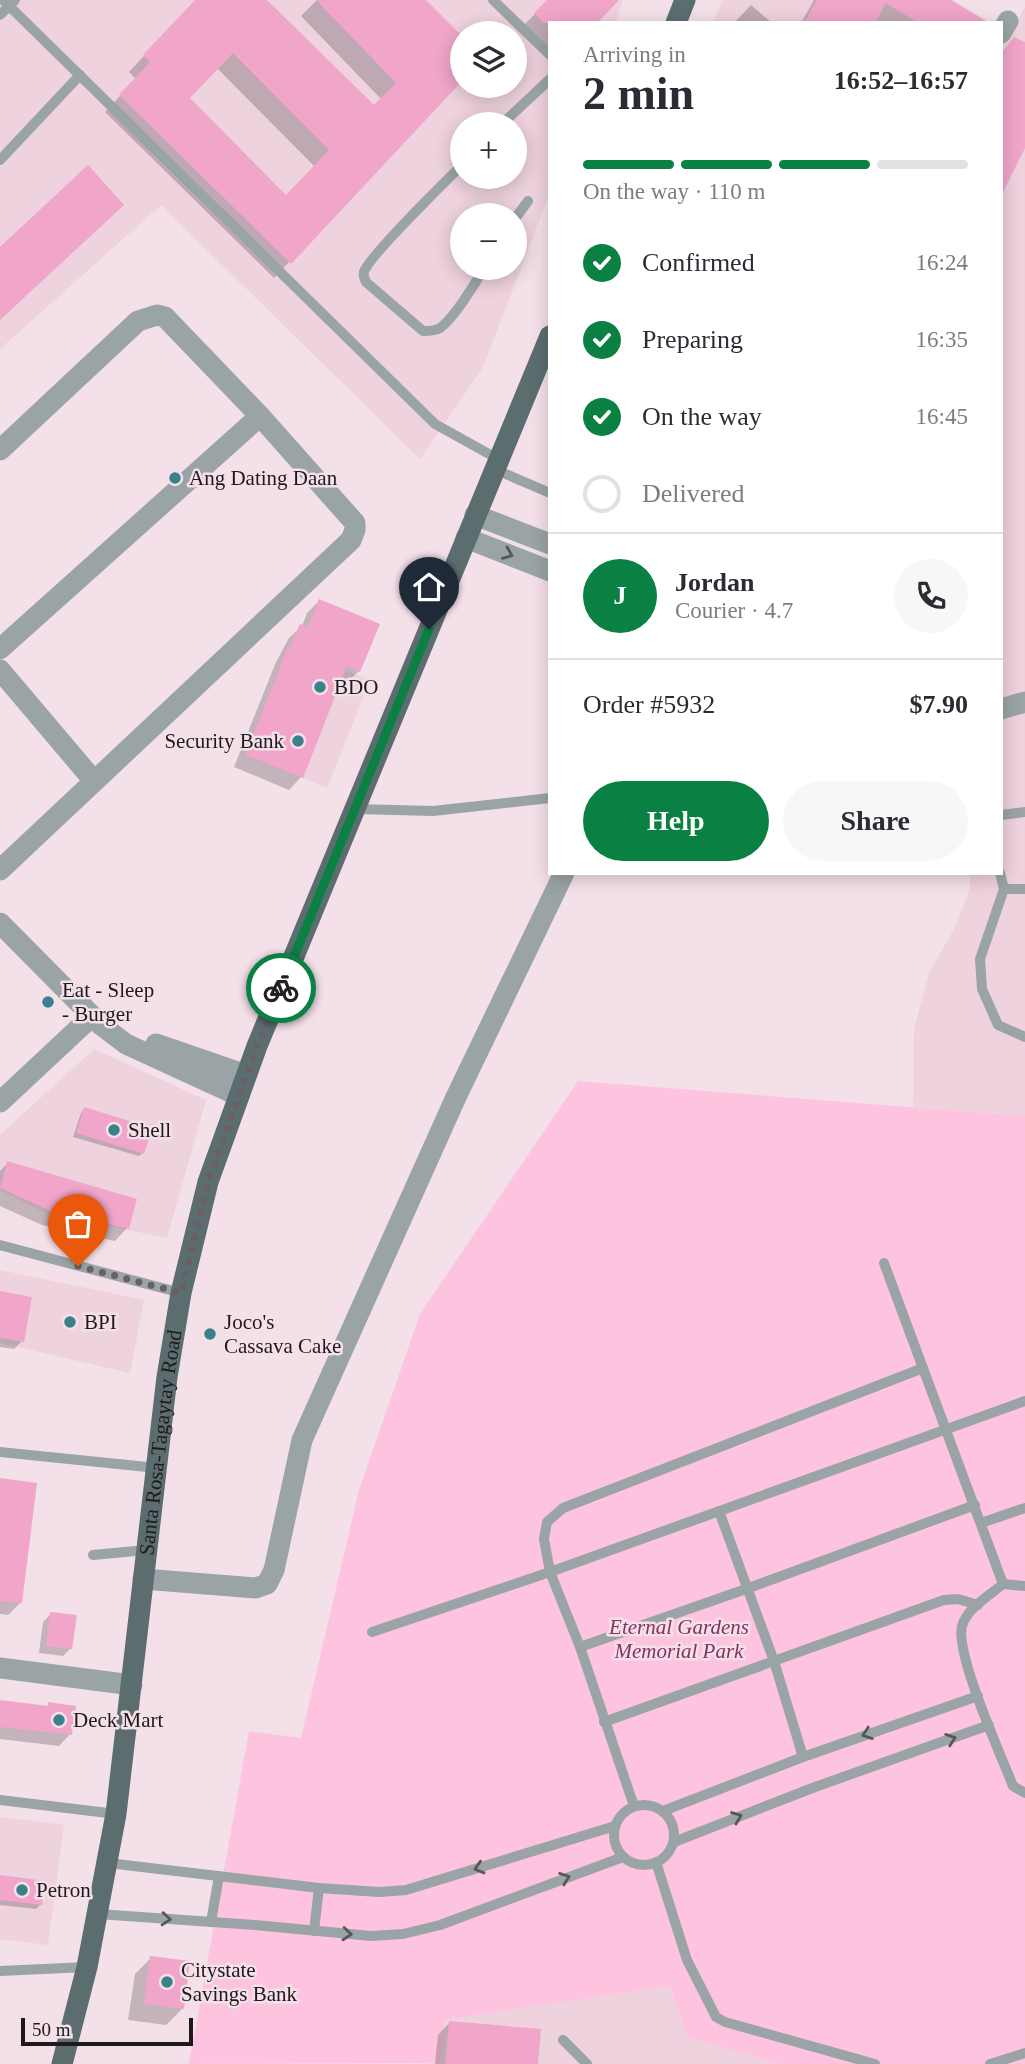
<!DOCTYPE html>
<html lang="en">
<head>
<meta charset="utf-8">
<style>
  :root { --surface:#fff; --page:#f7f7f7; --text:#2b2b33; --muted:#7c7c81; --line:#e1e1e2; --accent:#0b8043 }
  body { margin:0; font-family:"Times New Roman",serif; background:var(--page); color:var(--text); height:100vh; display:flex; flex-direction:column; font-size:26px; white-space:nowrap }
  * { box-sizing:border-box; margin:0 }
  p { font-size:23px; color:var(--muted) }
  .icon { flex:none; width:38px; height:38px; fill:none; stroke:currentColor; stroke-width:2; stroke-linecap:round; stroke-linejoin:round }
  .map { position:relative; flex:1; overflow:hidden }
  .sheet { position:absolute; left:548px; top:21px; width:455px; height:854px; display:flex; flex-direction:column; background:var(--surface); border-radius:0px; box-shadow:0 4px 18px #0003 }
  .sheet>* { flex:none }
  .buttons { position:absolute; left:450px; top:21px; display:grid; gap:14px }
  .buttons a { display:grid; place-items:center; width:77px; height:77px; border-radius:50%; background:var(--surface); box-shadow:0 4px 18px #0003; font-size:35px }
  .scale { position:absolute; left:21px; bottom:18px; width:172px; box-sizing:border-box; padding-left:7px; border:4px solid #20191c; border-top:0; font-size:19px; line-height:24px; white-space:nowrap; color:#20191c; -webkit-text-stroke:5px #f4e0e9; paint-order:stroke }
  .pin { position:absolute; display:grid; place-items:center; width:60px; height:60px; color:#fff; margin:-72px -30px; border-radius:50% 50% 50% 0; rotate:-45deg; box-shadow:0 0 7px #0007 }
  .pin .icon { rotate:45deg }
  .courier { position:absolute; display:grid; place-items:center; width:70px; height:70px; margin:-35px; border:5px solid #0b8043; border-radius:50%; background:#fff; color:#222; box-shadow:0 2px 9px #0007 }
  .head em { font-style:normal; font-weight:600 }
  .head div { display:flex; flex-direction:column-reverse }
  .head { display:flex; align-items:center; justify-content:space-between; height:119px; padding:0 35px }
  h1 { font-size:46px; font-weight:600; line-height:52px }
  .bar { display:grid; grid-template-columns:repeat(4,1fr); gap:10px 7px; align-content:center; height:84px; padding:0 35px }
  .bar i { height:9px; border-radius:5px; background:var(--line) }
  .bar .on { background:var(--accent) }
  .bar p { grid-column:span 4 }
  .line { display:flex; align-items:center; gap:18px; padding:0 35px; border-top:2px solid var(--line) }
  .line div { flex:1 }
  .round { display:grid; place-items:center; flex:none; width:74px; height:74px; border-radius:37px; background:var(--page) }
  ol { padding:0 35px; list-style:none }
  li { display:flex; align-items:center; gap:21px; height:77px }
  li p { margin-inline-start:auto }
  li .icon { padding:7px; border-radius:50%; background:var(--accent); color:#fff; stroke-width:4 }
  li:last-child { color:var(--muted) }
  li i { width:38px; height:38px; border:4px solid var(--line); border-radius:50% }
  .cta { display:flex; gap:14px; margin-top:auto; padding:14px 35px }
  .cta a { flex:1; height:80px; border-radius:42px; background:var(--accent); color:#fff; font-size:28px; font-weight:600; line-height:80px; text-align:center }
  .cta a+a { background:var(--page); color:var(--text) }
  .map>svg:first-child { display:block }
  .built { fill:#eed2de; fill-rule:evenodd }
  .green { fill:#fec4df }
  .shadow { fill:#0003; fill-rule:evenodd }
  .building { fill:#f0a5c9; fill-rule:evenodd }
  .lines { fill:none; stroke-linecap:round; stroke-linejoin:round }
  .service { stroke:#9aa4a6; stroke-width:10 }
  .minor { stroke:#9aa4a6; stroke-width:21 }
  .primary { stroke:#5c6d70; stroke-width:21 }
  .oneway { stroke:#57585a }
  .done { stroke:#6a5f64; stroke-width:7; stroke-dasharray:0 12.6 }
  .route { stroke:#0b8043; stroke-width:9 }
  .poi-dot { fill:#3b818c; stroke:#f4e0e9; stroke-width:2.5 }
  .labels { text-anchor:middle; dominant-baseline:central; stroke-width:5; stroke-linejoin:round; paint-order:stroke }
  .poi-label { font-size:21px; fill:#20191c; stroke:#f4e0e9; text-anchor:start }
  .street-label { font-size:21px; fill:#20191c; stroke:#f4e0e9 }
  .park-label { font-size:21px; font-style:italic; fill:#873160; stroke:#f4e0e9 }
</style>
</head>
<body>
<div class="map">
<svg width="1025" height="2064" viewBox="0 0 1025 2064">
  <rect width="100%" height="100%" fill="#f4e0e9"/>
  <g class="built">
    <path d="M0 0H623L615 23H550L549 195 483 367 420 459 161 205 0 349ZM462 33H514V86H462ZM462 124H514V177H462ZM462 215H514V268H462Z"/>
    <polygon points="722,0 953,0 991,23 713,23"/>
    <polygon points="1025,7 1025,1116 913,1107 914,1029 929,973 954,929 970,888 970,873 1001,873 1001,47"/>
    <polygon points="288,647 370,680 327,788 245,755"/>
    <polygon points="94,1049 206,1100 167,1238 46,1213 0,1190 0,1135"/>
    <polygon points="0,1270 144,1300 130,1373 0,1343"/>
    <polygon points="0,1817 64,1825 48,1945 0,1939"/>
    <polygon points="670,1986 687,2037 779,2064 417,2064 440,2063 443,2020"/>
  </g>
  <polygon class="green" points="578,1081 1025,1116 1025,2064 779,2064 687,2037 670,1986 444,2020 440,2063 189,2064 249,1731 301,1738 359,1490 420,1314"/>
  <g class="shadow">
    <path d="M196 0H265L374 107 382 100 301 16 317 0H425L462 38V79L274 278 105 112 136 79 129 72ZM217 68 315 167 286 198 187 98Z"/>
    <polygon points="549,0 607,0 550,23 550,52 523,26"/>
    <polygon points="814,0 948,0 985,23 801,23"/>
    <polygon points="751,5 772,23 734,23"/>
    <polygon points="319,601 359,671 346,683 340,680 301,777 289,790 234,767 276,662 289,638 302,626 307,613"/>
    <polygon points="84,1109 143,1153 139,1156 73,1137 81,1113"/>
    <polygon points="8,1163 127,1228 115,1241 42,1225 0,1206 0,1171"/>
    <polygon points="0,1293 22,1341 14,1349 0,1347"/>
    <polygon points="0,1480 20,1603 8,1615 0,1614"/>
    <polygon points="51,1614 71,1648 63,1656 39,1653 43,1622"/>
    <polygon points="0,1702 46,1708 49,1704 70,1734 59,1746 0,1739"/>
    <polygon points="0,1877 41,1904 36,1909 0,1905"/>
    <polygon points="151,1958 182,2009 166,2025 128,2020 135,1974"/>
    <polygon points="450,2022 536,2064 435,2064 438,2035"/>
  </g>
  <g class="building">
    <path d="M195 0H267L374 105 396 83 316 0H426L462 36V81L291 264 119 95 150 62 143 55ZM233 53 329 150 286 195 190 98Z"/>
    <polygon points="547,0 619,0 597,23 544,23 534,13"/>
    <polygon points="817,0 951,0 989,23 918,23 886,3 875,23 804,23"/>
    <polygon points="1014,37 1025,42 1025,148 1001,196 1001,54"/>
    <polygon points="88,165 124,205 0,320 0,247"/>
    <polygon points="319,599 380,624 360,672 347,666 303,778 245,755 288,647 290,648 300,624 308,627"/>
    <polygon points="84,1107 152,1128 144,1154 76,1133"/>
    <polygon points="7,1161 137,1199 129,1229 55,1213 0,1188"/>
    <polygon points="0,1291 32,1297 24,1342 0,1338"/>
    <polygon points="0,1478 37,1483 22,1603 0,1601"/>
    <polygon points="50,1612 77,1615 72,1649 46,1646"/>
    <polygon points="0,1700 48,1706 48,1702 76,1706 72,1735 0,1727"/>
    <polygon points="0,1875 45,1881 42,1905 0,1900"/>
    <polygon points="150,1956 190,1961 184,2009 144,2004"/>
    <polygon points="449,2021 541,2029 538,2064 445,2064"/>
  </g>
  <g class="lines">
    <g class="service">
      <polyline points="3,0 435,424 498,459"/>
      <polyline points="493,0 550,55"/>
      <polyline points="0,15 15,0"/>
      <polyline points="502,124 550,79"/>
      <polyline points="0,160 80,75"/>
      <path d="M462 165C446 181 368 257 364 272 363 277 364 277 366 282L423 331C429 331 435 331 440 328 454 318 475 284 484 268"/>
      <polyline points="514,220 528,201"/>
      <polyline points="494,469 550,493"/>
      <polyline points="355,809 433,811 550,798"/>
      <polyline points="1001,815 1025,812"/>
      <polyline points="1000,873 1004,889 1025,889"/>
      <polyline points="1004,889 980,959 982,989 998,1025 1025,1037"/>
      <polyline points="0,1245 181,1293"/>
      <polyline points="884,1263 1003,1584"/>
      <polyline points="0,1452 157,1468"/>
      <polyline points="719,1511 774,1661 803,1757"/>
      <polyline points="981,1523 1025,1508"/>
      <polyline points="93,1555 146,1550"/>
      <path d="M1025 1586 1003 1584C990 1595 967 1608 962 1626 955 1654 1001 1755 1013 1786L1025 1793"/>
      <polyline points="372,1632 550,1572 1025,1401"/>
      <polyline points="580,1647 746,1589 975,1505"/>
      <polyline points="604,1722 944,1600 958,1599 978,1605"/>
      <polyline points="0,1800 116,1814"/>
      <circle cx="644" cy="1835" r="30"/>
      <polyline points="634,1806 580,1647 550,1572 544,1539 547,1522 563,1508 923,1368"/>
      <polyline points="663,1811 803,1757 978,1696"/>
      <polyline points="674,1842 815,1787 989,1725"/>
      <polyline points="656,1862 687,1960 716,2017 725,2022 875,2064"/>
      <polyline points="108,1863 319,1888 379,1892 406,1890 615,1826"/>
      <polyline points="98,1914 255,1925 371,1936 403,1934 440,1925 623,1857"/>
      <polyline points="211,1922 219,1876"/>
      <polyline points="314,1931 319,1888"/>
      <polyline points="0,1971 87,1967"/>
      <polyline points="563,2040 587,2064"/>
      <polyline points="990,2064 1025,2053"/>
    </g>
    <g class="minor">
      <polyline points="1001,33 1008,21"/>
      <polyline points="0,450 138,321 157,315 165,317 260,416 355,523 355,530 351,540 0,870"/>
      <polyline points="475,515 550,544"/>
      <polyline points="466,538 550,571"/>
      <polyline points="0,649 260,416"/>
      <polyline points="0,670 94,781"/>
      <polyline points="1001,709 1025,702"/>
      <polyline points="0,923 101,1025 126,1044 239,1096"/>
      <polyline points="156,1044 246,1075"/>
      <polyline points="0,1102 92,1016"/>
      <polyline points="143,1579 256,1588 267,1584 274,1570 302,1440 456,1097 564,873"/>
      <polyline points="0,1668 132,1685"/>
    </g>
    <g class="primary">
      <polyline points="676,23 685,0"/>
      <path id="s1" d="M62 2064 87 1967 116 1814 167 1377 181 1293 208 1182 257 1046 550 336"/>
    </g>
  </g>
  <defs><path id="oneway-chevron" d="M-2-3.5L2.5 0L-2 3.5" fill="none" stroke-width="1.6" stroke-linecap="round" stroke-linejoin="round" transform="scale(1.75)"/></defs>
  <g class="oneway">
    <use href="#oneway-chevron" transform="translate(508 554) rotate(22)"/>
    <use href="#oneway-chevron" transform="translate(867 1734) rotate(161)"/>
    <use href="#oneway-chevron" transform="translate(951 1739) rotate(-19)"/>
    <use href="#oneway-chevron" transform="translate(737 1817) rotate(-21)"/>
    <use href="#oneway-chevron" transform="translate(479 1868) rotate(163)"/>
    <use href="#oneway-chevron" transform="translate(565 1878) rotate(-20)"/>
    <use href="#oneway-chevron" transform="translate(166 1919) rotate(4)"/>
    <use href="#oneway-chevron" transform="translate(347 1934) rotate(5)"/>
  </g>
  <g class="lines">
    <polyline class="done" points="78,1266 181,1293 208,1182 257,1046 281,988"/>
    <polyline class="route" points="281,988 429,629"/>
  </g>
  <g class="poi-dot">
    <circle cx="175" cy="478" r="7"/>
    <circle cx="320" cy="687" r="7"/>
    <circle cx="298" cy="741" r="7"/>
    <circle cx="48" cy="1002" r="7"/>
    <circle cx="114" cy="1130" r="7"/>
    <circle cx="70" cy="1322" r="7"/>
    <circle cx="210" cy="1334" r="7"/>
    <circle cx="59" cy="1720" r="7"/>
    <circle cx="22" cy="1890" r="7"/>
    <circle cx="167" cy="1982" r="7"/>
  </g>
  <g class="labels">
    <g class="poi-label">
      <text x="189" y="478">Ang Dating Daan</text>
      <text x="334" y="687">BDO</text>
      <text x="284" y="741" text-anchor="end">Security Bank</text>
      <text x="62" y="990">Eat - Sleep<tspan x="62" dy="24">- Burger</tspan></text>
      <text x="128" y="1130">Shell</text>
      <text x="84" y="1322">BPI</text>
      <text x="224" y="1322">Joco's<tspan x="224" dy="24">Cassava Cake</tspan></text>
      <text x="73" y="1720">Deck Mart</text>
      <text x="36" y="1890">Petron</text>
      <text x="181" y="1970">Citystate<tspan x="181" dy="24">Savings Bank</tspan></text>
    </g>
    <g class="street-label">
      <text stroke="none"><textPath href="#s1" startOffset="630">Santa Rosa-Tagaytay Road</textPath></text>
    </g>
    <g class="park-label">
      <text x="679" y="1627">Eternal Gardens<tspan x="679" dy="24">Memorial Park</tspan></text>
    </g>
  </g>
</svg>
<div class="buttons">
<a><svg class="icon" aria-label="layers" viewBox="0 0 24 24"><path d="M12 4l9 5-9 5-9-5zM3 14l9 5 9-5"/></svg></a>
<a>+</a>
<a>−</a>
</div>
<div class="scale">50 m</div>
<div class="pin" style="left:78px;top:1266px;background:#ea580c"><svg class="icon" aria-label="bag" viewBox="0 0 24 24"><path d="M5 8h14l-1 12H6zM9 8a3 3 0 0 1 6 0"/></svg></div>
<div class="pin" style="left:429px;top:629px;background:#1f2937"><svg class="icon" aria-label="home" viewBox="0 0 24 24"><path d="M3 11l9-7 9 7M6 9v11h12V9"/></svg></div>
<div class="courier" style="left:281px;top:988px"><svg class="icon" aria-label="bike" viewBox="0 0 24 24"><circle cx="6" cy="16" r="4"/><circle cx="18" cy="16" r="4"/><path d="M6 16l4-8h5l3 8M10 8l3 8H6M13 5h3"/></svg></div>
<section class="sheet">
<div class="head"><div><h1>2 min</h1><p>Arriving in</p></div><em>16:52–16:57</em></div>
<div class="bar"><i class="on"></i><i class="on"></i><i class="on"></i><i></i><p>On the way · 110 m</p></div>
<ol>
<li><svg class="icon" aria-label="check" viewBox="0 0 24 24"><path d="M5 12l5 5 9-10"/></svg>Confirmed<p>16:24</p></li>
<li><svg class="icon" aria-label="check" viewBox="0 0 24 24"><path d="M5 12l5 5 9-10"/></svg>Preparing<p>16:35</p></li>
<li><svg class="icon" aria-label="check" viewBox="0 0 24 24"><path d="M5 12l5 5 9-10"/></svg>On the way<p>16:45</p></li>
<li><i></i>Delivered</li>
</ol>
<div class="line" style="height:126px"><b class="round" style="background:var(--accent);color:#fff">J</b><div><b>Jordan</b><p>Courier · 4.7</p></div><a class="round"><svg class="icon" aria-label="phone" viewBox="0 0 24 24"><path d="M5 4h4l2 5-3 2q2 4 5 5l2-3 5 2v4C11 20 4 13 5 4z"/></svg></a></div>
<div class="line" style="height:91px"><div>Order #5932</div><b>$7.90</b></div>
<div class="cta"><a>Help</a><a>Share</a></div>
</section>
</div>
</body>
</html>
